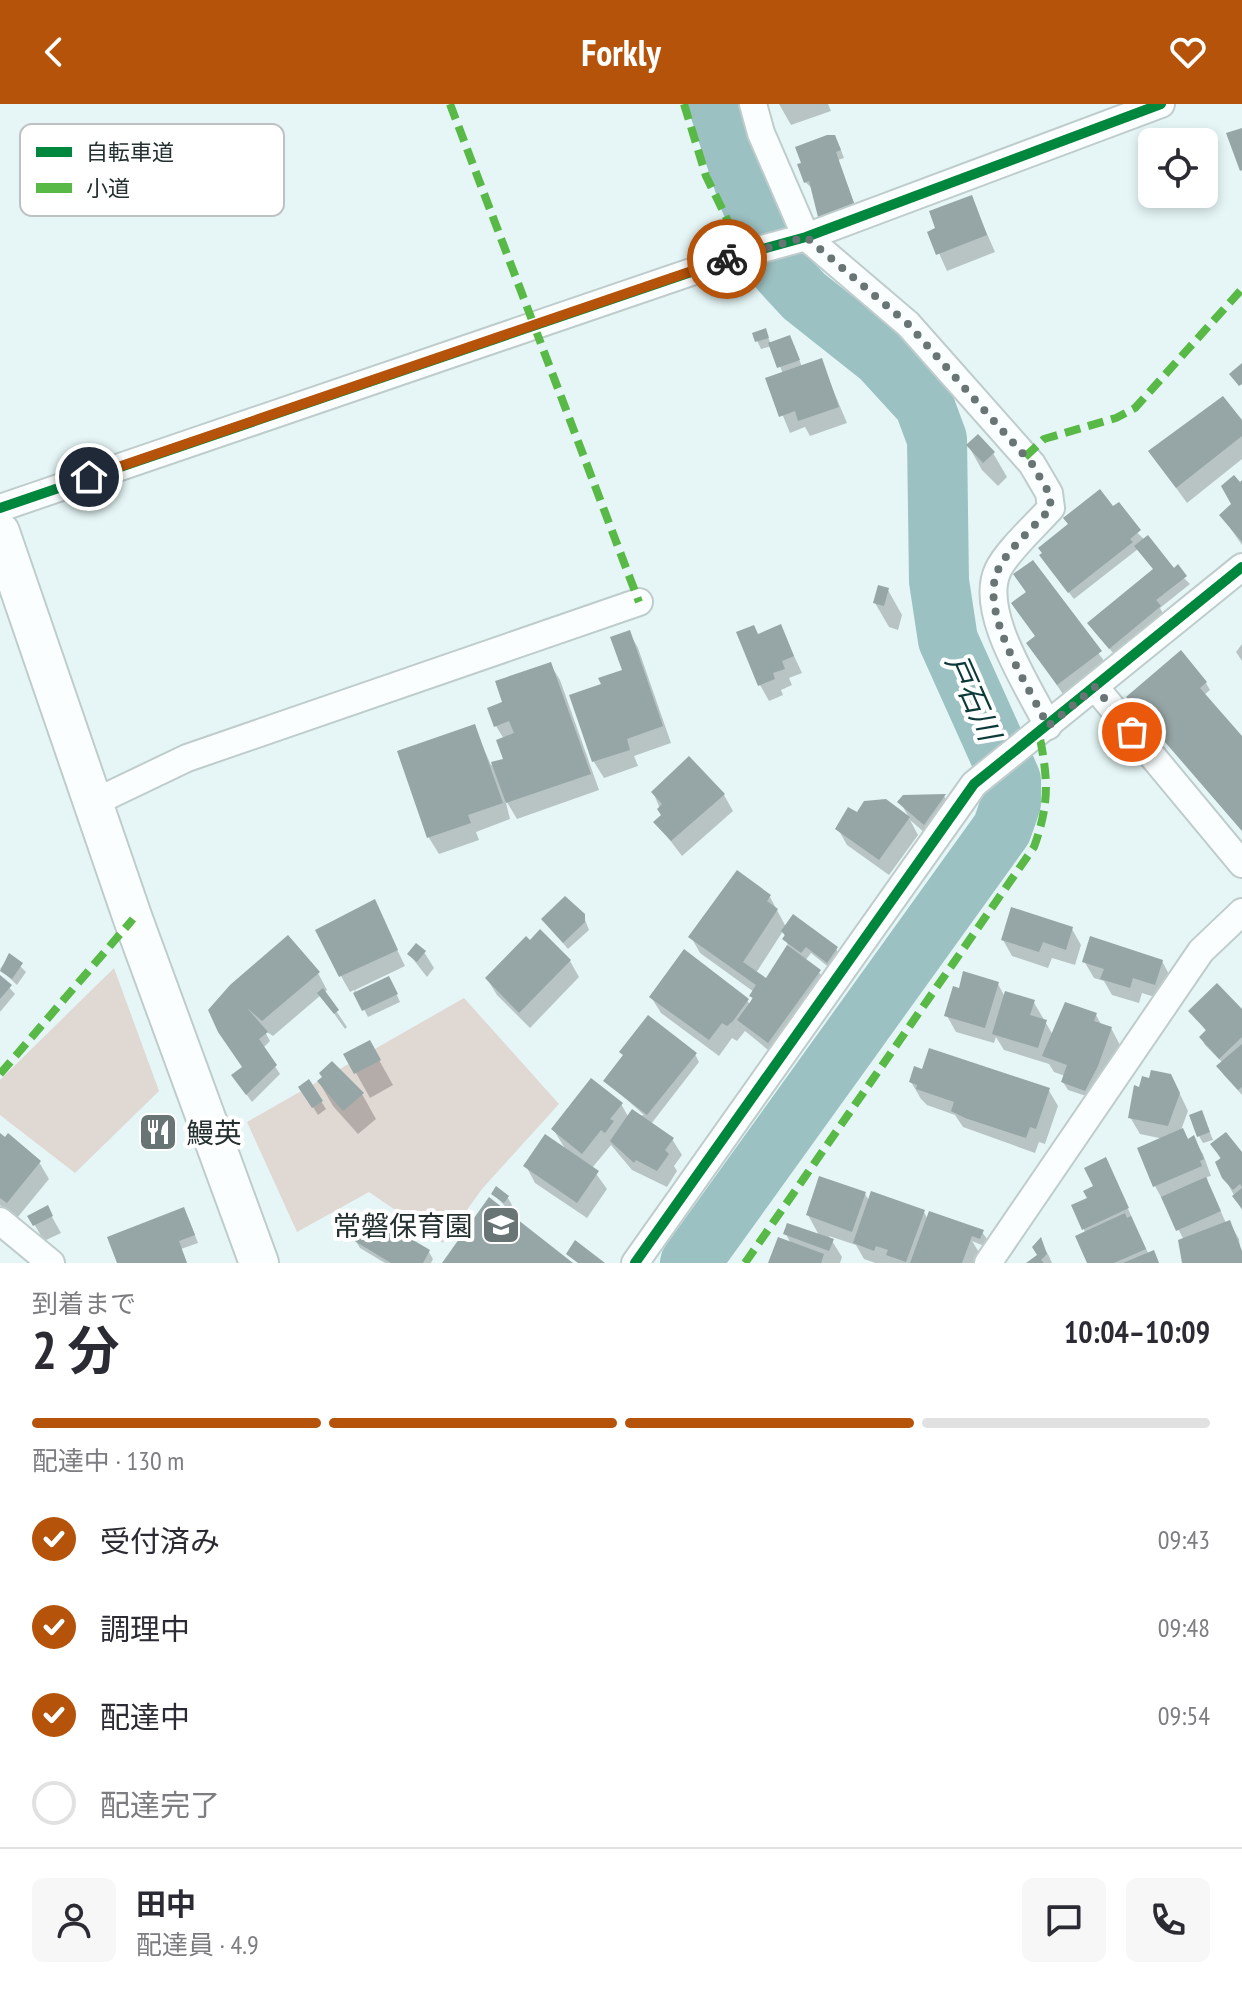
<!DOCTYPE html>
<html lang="ja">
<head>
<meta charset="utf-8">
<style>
  :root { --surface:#fff; --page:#f7f7f7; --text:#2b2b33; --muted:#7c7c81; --line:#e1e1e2; --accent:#b45309 }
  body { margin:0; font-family:"PT Sans Narrow","Noto Sans JP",sans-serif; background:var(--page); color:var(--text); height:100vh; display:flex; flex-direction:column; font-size:30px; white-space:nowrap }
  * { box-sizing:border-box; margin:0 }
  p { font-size:26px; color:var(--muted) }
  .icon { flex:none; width:44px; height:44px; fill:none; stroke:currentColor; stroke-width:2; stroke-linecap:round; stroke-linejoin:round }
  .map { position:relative; height:1159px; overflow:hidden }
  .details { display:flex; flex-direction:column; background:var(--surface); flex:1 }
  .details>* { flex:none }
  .controls { position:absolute; left:1138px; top:24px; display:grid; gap:16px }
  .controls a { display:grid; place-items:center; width:80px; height:80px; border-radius:12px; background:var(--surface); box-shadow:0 4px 12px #0003; font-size:40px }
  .pin { position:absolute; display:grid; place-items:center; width:68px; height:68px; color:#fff; margin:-34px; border:4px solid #fff; border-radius:50%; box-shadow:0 2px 8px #0007 }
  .courier { position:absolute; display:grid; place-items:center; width:80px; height:80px; margin:-40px; border:6px solid #b45309; border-radius:50%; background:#fff; color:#222; box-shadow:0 2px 10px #0007 }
  .head em { font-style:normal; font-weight:700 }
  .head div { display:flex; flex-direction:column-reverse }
  .head { display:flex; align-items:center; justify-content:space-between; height:136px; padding:0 32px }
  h1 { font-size:52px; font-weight:700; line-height:60px }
  .bar { display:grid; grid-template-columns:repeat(4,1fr); gap:12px 8px; align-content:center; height:96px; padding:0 32px }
  .bar i { height:10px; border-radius:6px; background:var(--line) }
  .bar .active { background:var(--accent) }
  .bar p { grid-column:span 4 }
  .line { display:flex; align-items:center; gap:20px; padding:0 32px; border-top:2px solid var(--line) }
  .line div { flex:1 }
  .round { display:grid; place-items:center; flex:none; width:84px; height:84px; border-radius:12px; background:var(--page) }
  ol { padding:0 32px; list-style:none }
  li { display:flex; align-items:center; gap:24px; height:88px }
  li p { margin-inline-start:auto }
  li .icon { padding:8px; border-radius:50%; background:var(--accent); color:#fff; stroke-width:4 }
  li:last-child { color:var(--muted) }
  li i { width:44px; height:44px; border:4px solid var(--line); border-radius:50% }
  header { display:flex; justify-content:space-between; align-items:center; height:104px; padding:0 32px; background:var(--accent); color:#fff; font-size:36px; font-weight:700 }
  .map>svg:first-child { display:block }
  .green { fill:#e0d8d3 }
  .shadow { fill:#0003; fill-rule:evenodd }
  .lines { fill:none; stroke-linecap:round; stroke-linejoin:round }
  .river { stroke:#9cc1c2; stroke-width:60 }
  .building { fill:#96a5a5 }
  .street-casing { stroke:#bfcccc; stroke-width:30 }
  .secondary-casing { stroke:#bfcccc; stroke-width:42 }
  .street { stroke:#fbfefe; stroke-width:26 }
  .secondary { stroke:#fbfefe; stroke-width:38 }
  .quiet { stroke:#58b947; stroke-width:8; stroke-dasharray:16 8; stroke-linecap:butt }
  .cycleway-casing { stroke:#fff; stroke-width:15 }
  .cycleway { stroke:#00873e; stroke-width:10 }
  .done { stroke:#697575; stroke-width:8; stroke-dasharray:0 14.4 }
  .route { stroke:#b45309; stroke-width:10 }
  .labels { text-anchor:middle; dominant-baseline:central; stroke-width:8; stroke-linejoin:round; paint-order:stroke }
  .poi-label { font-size:28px; fill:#253030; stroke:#fff; text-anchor:start }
  .water-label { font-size:30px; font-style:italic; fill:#0c393a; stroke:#fff }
  .key { fill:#fff; stroke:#bec1c1; stroke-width:2 }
  .key-label { font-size:22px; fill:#253030 }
</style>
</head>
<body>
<header><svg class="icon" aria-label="back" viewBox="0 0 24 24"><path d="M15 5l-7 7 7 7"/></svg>Forkly<svg class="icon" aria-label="heart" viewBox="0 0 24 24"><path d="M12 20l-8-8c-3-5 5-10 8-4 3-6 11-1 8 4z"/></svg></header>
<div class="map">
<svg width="1242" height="1159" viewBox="0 0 1242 1159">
  <rect width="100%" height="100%" fill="#e6f6f6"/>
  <g class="green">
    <polygon points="114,864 159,987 75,1069 0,1011 0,976"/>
    <polygon points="464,894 559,1000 482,1085 443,1139 369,1088 297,1128 247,1018"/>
  </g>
  <g class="shadow">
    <polygon points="779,0 828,0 831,7 791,21"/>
    <polygon points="839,41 844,54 838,56 857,107 824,120 813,85 805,78"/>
    <polygon points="971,93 995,148 947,167 930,129 938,126"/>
    <polygon points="765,227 771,240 794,241 802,263 821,257 847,319 810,332 805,323 790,329 768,276 783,270 772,242 761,245 754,230"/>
    <polygon points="1242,319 1242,355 1187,399 1150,348"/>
    <polygon points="968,341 993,349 1007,373 998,382 982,366"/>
    <polygon points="1242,379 1242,441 1221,411 1233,401"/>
    <polygon points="1113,405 1190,480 1160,504 1164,511 1115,551 1094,527 1154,466 1138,445 1074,495 1046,459"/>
    <polygon points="1032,458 1110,565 1067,596 1028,539 1036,533 1014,499 1027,490 1015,471"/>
    <polygon points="888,486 902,511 898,526 889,523 875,499"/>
    <polygon points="780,522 802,569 789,574 792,581 781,586 783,591 769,597 760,581 758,532"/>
    <polygon points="629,528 638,544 671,639 634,652 638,662 604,674 594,658 572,592 603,582 624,568"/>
    <polygon points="1242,540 1242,557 1236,548"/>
    <polygon points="550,560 560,576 599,686 517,715 505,695 510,715 476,728 479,736 439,750 429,734 400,648 474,623 491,661 505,656 504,635 496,622 505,599"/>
    <polygon points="1206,579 1210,586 1204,591 1242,635 1242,727 1128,593"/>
    <polygon points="653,688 724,691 733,707 682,752 656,718 663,712"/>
    <polygon points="944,692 953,708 933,736 910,716 918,731 889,771 847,741 838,725 885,698 910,715 900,698"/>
    <path d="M770 793 786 823 836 845 841 852 831 865 811 849 805 857 819 868 829 884 778 954 745 927 737 937 732 934 719 952 661 909 651 893 747 896 750 901 754 888 700 849 691 833ZM783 827 788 842 766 877 756 869Z"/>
    <polygon points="374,798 405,862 355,886 357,890 393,882 400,898 368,913 354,886 350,888 341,872"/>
    <polygon points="583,811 589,826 568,845 543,815"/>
    <polygon points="1072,825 1081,841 1075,861 1052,854 1048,864 1012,852 1003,836"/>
    <polygon points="424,848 434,864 427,873 409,850"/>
    <polygon points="10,852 26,868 17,881 0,865"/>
    <polygon points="570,857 579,873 530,924 497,891 487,875"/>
    <polygon points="1084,857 1162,857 1171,874 1164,896 1142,889 1139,899 1112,891 1104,877 1094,874"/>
    <polygon points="318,869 327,886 324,889 347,923 345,925 321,891 273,932 264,926 270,937 263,944 280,970 252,998 238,979 243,964 210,906"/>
    <polygon points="0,873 15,890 0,908"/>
    <polygon points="998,880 1005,893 1033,897 1053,931 1096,911 1102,922 1111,924 1120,941 1108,978 1089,993 1068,986 1063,978 1065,972 1054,968 1049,960 1004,946 996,933 994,939 956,928 947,912"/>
    <polygon points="1191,907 1242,908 1242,991 1223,970 1219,962 1223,959 1205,941 1201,934 1207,928"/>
    <polygon points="369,938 393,981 370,994 346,951"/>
    <polygon points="695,950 699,958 651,1020 672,1035 682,1051 674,1062 677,1067 667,1083 632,1066 611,1041 592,1064 607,1085 587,1114 535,1079 526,1062 566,1046 553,1025 621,1000 629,1014 644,1011 606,977"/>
    <polygon points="923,968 1048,985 1058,1002 1045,1040 1039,1038 1035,1049 963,1023 955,1011 927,1001 921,995 911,978"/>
    <polygon points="324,974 362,990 376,1015 358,1030 333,1002 319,978"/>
    <polygon points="309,978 326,1005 318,1011 301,984"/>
    <polygon points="1179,988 1188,1007 1181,1026 1188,1037 1193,1034 1203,1050 1211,1072 1207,1073 1208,1079 1226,1119 1229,1118 1239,1135 1242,1159 1185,1159 1184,1136 1155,1082 1164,1035 1140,1030 1130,1013"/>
    <polygon points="1205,1016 1213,1036 1203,1039 1199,1032"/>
    <polygon points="0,1035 39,1058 49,1075 17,1114 0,1101"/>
    <polygon points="1213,1041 1242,1051 1242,1106 1224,1073 1221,1056"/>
    <polygon points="1106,1056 1149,1151 1159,1159 1090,1159 1084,1125 1090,1095"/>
    <polygon points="493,1090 508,1094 512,1101 509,1106"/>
    <polygon points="865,1090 870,1098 924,1108 928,1116 982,1128 987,1135 984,1142 972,1137 980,1150 977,1159 875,1159 864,1155 856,1141 829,1132 842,1153 840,1159 770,1159 791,1140 786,1130 820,1133 808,1111"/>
    <polygon points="47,1104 61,1129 44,1137 30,1113"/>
    <polygon points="188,1113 198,1139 181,1145 187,1159 119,1159"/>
    <polygon points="355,1136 429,1148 433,1155 431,1159 385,1159 360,1144"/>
    <polygon points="1040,1137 1049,1152 1052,1159 1029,1159 1039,1151"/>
  </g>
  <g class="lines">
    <polyline class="river" points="690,1159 1002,725 1011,699 1011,676 948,536 939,477 937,335 924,300 881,253 804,192 781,167 749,94 718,0"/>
  </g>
  <g class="building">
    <polygon points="1242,24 1242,66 1240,67 1226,29"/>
    <polygon points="827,31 835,31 841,46 836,48 854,99 818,113 809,77 804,79 797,60 801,59 795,43"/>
    <polygon points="972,91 987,131 936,151 927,128 935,124 929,107"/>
    <polygon points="766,224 769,234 755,238 752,229"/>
    <polygon points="790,231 800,256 777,264 768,239"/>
    <polygon points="822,254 839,303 798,317 795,307 779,313 765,274"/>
    <polygon points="1242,259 1242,280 1239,282 1229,270"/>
    <polygon points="1223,292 1242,316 1242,332 1176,384 1148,347"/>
    <polygon points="978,330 995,348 983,359 966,341"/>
    <polygon points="1234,371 1240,378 1242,376 1242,438 1219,411 1231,400 1221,382"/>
    <polygon points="1100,385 1113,402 1119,398 1141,426 1130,435 1133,438 1068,489 1039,451 1042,449 1038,444 1068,420 1063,414"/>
    <polygon points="1148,431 1174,464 1178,460 1187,472 1156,496 1161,502 1109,545 1087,519 1153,465 1134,442"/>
    <polygon points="1033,456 1102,547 1057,581 1026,539 1035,532 1011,499 1026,488 1013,470"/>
    <polygon points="878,481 889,484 884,502 873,499"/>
    <polygon points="781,520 794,552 782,557 785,565 773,569 775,575 758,582 736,528 754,521 758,530"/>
    <polygon points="630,526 663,622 627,635 630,646 592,658 569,591 601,580 598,574 622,566 610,533"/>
    <polygon points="1181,546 1207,578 1200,584 1242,632 1242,727 1126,593"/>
    <polygon points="551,558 591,670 506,699 491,658 503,655 496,636 514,629 509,617 494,623 487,604 502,598 495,577"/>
    <polygon points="475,620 503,699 468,711 471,719 427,734 397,647"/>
    <polygon points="689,652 725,690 671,737 653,718 661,711 657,705 662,700 651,688"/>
    <polygon points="946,690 924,721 897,698 903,691"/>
    <polygon points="886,695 910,713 879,756 835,725 848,703 857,708 864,697"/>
    <polygon points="737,766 771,791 767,797 778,805 743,858 766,874 787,841 821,866 768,939 737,916 753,894 749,892 756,881 688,833"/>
    <polygon points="565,792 585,810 585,818 563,839 541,815"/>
    <polygon points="375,795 398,846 339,873 315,826"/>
    <polygon points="1011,803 1073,823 1066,846 1043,838 1039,848 1001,836"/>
    <polygon points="793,810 838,843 827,859 806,843 801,849 782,835 785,831 781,827"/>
    <polygon points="540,825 571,856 519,909 485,874 526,832 530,836"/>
    <polygon points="288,831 320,868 262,917 247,904 268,928 259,935 277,961 246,991 231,971 242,963 218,928 208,906 230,881"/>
    <polygon points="1090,832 1163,856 1155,881 1133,874 1130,884 1100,875 1104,865 1082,858"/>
    <polygon points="416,839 426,847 417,858 407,850"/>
    <polygon points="684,845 749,895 733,917 727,922 722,919 709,936 649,893"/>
    <polygon points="9,849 23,859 12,875 0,867"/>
    <polygon points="963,867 999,878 985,924 944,912 953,882 959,884"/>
    <polygon points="0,871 12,881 0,895"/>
    <polygon points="389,872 398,890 362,907 353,889"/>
    <polygon points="1217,879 1242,905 1242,933 1219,955 1199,933 1206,926 1188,907"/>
    <polygon points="323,884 339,906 334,910 317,889"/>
    <polygon points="1005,887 1035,896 1030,911 1047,916 1038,944 992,930"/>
    <polygon points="1065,898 1097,909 1094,917 1112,923 1098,962 1085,987 1061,978 1067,961 1042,952"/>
    <polygon points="648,911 697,949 647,1011 603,977 623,951 619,948"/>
    <polygon points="370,936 381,956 354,970 343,950"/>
    <polygon points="1242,940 1242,983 1238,986 1216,962"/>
    <polygon points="929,944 1050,984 1036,1025 1030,1023 1026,1034 965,1014 951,1007 954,998 916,985 917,981 909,978 914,962 922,965"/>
    <polygon points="332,957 364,989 343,1007 317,977 322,973 319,969"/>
    <polygon points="1151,966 1171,970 1180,989 1168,1022 1128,1014 1134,981 1139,983 1142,972 1149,974"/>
    <polygon points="591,974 623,999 610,1015 614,1017 605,1029 601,1026 582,1050 551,1025"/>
    <polygon points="309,975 323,997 312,1004 298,983"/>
    <polygon points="632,1005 674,1034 665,1046 669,1050 657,1067 636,1056 634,1059 610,1037"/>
    <polygon points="1202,1006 1210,1028 1197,1033 1189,1011"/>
    <polygon points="1183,1024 1188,1035 1194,1031 1204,1055 1200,1057 1202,1062 1153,1083 1137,1044"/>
    <polygon points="1226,1028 1242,1048 1242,1083 1240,1080 1233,1086 1222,1074 1215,1058 1221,1054 1210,1040"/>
    <polygon points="0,1029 5,1033 8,1029 41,1057 7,1099 0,1094"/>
    <polygon points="545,1030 599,1067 577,1099 523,1062"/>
    <polygon points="1106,1053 1129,1104 1082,1126 1071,1101 1087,1094 1083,1087 1093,1082 1084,1064"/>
    <polygon points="819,1072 866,1088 852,1128 806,1111"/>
    <polygon points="1206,1073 1221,1107 1176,1127 1161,1093"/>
    <polygon points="496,1082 509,1092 504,1099 491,1090"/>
    <polygon points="1242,1084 1242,1105 1232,1092"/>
    <polygon points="871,1087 925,1106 906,1158 886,1151 888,1146 876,1142 874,1147 853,1139"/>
    <polygon points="489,1093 573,1159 442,1159"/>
    <polygon points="48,1101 53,1112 33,1122 27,1112"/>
    <polygon points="184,1103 195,1131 179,1137 187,1159 117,1159 107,1133"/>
    <polygon points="929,1107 984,1126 980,1135 972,1132 962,1159 910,1159"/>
    <polygon points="1125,1109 1127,1114 1131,1112 1146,1145 1114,1159 1087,1159 1075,1132"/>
    <polygon points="369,1110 430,1146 423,1159 391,1159 353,1136"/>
    <polygon points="1230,1116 1242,1147 1242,1159 1182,1159 1178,1136"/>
    <polygon points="787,1119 834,1135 829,1147 783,1130"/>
    <polygon points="778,1133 824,1150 821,1159 768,1159"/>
    <polygon points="1041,1133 1047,1150 1041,1156 1044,1159 1026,1159 1037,1151 1032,1143"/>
    <polygon points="575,1136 605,1159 578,1159 566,1150"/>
    <polygon points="1154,1146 1159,1159 1123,1159"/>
  </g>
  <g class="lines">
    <defs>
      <g id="street">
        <path d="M753 0 761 29 806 133 908 220 1032 360 1049 389 1051 404C1036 421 1007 447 998 466 978 508 1029 583 1048 622"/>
        <polyline points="0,404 744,150 806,133 1161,0"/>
        <polyline points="1095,583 1242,760"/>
        <polyline points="93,699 187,654 639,498"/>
        <polyline points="0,1117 51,1159"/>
        <polyline points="635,1159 974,680 1242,463"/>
        <polyline points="988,1159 1201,847 1242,808"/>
      </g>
      <polyline id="secondary" points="0,428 133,815 259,1159"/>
    </defs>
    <use href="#street" class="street-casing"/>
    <use href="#secondary" class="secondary-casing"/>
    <use href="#street" class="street"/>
    <use href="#secondary" class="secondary"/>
    <g class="quiet">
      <polyline points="450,0 639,498"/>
      <polyline points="684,0 706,72 744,150"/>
      <polyline points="1025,353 1044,335 1116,314 1135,304 1242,185"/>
      <polyline points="0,970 133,815"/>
      <path d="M745 1159 1034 743C1050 698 1048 675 1039 629"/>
    </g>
    <defs>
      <g id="cycleway">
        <polyline points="0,404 744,150 806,133 1161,0"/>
        <polyline points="635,1159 974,680 1242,463"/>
      </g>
    </defs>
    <use href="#cycleway" class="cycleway-casing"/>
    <use href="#cycleway" class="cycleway"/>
  </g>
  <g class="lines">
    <path class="done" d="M727 155 806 133 908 220 1032 360 1049 389 1051 404C1036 421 1006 447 998 466 978 508 1029 583 1048 622L1095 583 1132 628"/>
    <polyline class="route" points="89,373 727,155"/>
  </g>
  <defs>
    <symbol id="restaurant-square" viewBox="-11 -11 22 22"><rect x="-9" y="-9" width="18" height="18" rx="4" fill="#697575" stroke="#fff"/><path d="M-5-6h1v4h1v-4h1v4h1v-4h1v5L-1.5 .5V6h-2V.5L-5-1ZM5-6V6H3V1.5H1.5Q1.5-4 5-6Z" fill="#fff"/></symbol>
    <symbol id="school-square" viewBox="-11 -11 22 22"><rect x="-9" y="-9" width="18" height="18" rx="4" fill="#697575" stroke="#fff"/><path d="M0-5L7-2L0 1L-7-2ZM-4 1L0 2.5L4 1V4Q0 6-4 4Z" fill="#fff"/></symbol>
  </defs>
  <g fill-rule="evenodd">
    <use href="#restaurant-square" x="136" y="1006" width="44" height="44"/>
    <use href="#school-square" x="479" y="1099" width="44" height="44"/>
  </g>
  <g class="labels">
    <g class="poi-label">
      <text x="186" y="1028">鰻英</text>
      <text x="473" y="1121" text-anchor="end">常磐保育園</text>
    </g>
    <g class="water-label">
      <text transform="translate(974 593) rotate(66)">戸石川</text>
    </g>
  </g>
  <rect x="20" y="20" width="264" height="92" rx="12" class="key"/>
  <rect x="36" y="43" width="36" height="10" fill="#00873e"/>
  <rect x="36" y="79" width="36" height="10" fill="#58b947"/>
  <g class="key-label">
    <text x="86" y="56">自転車道</text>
    <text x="86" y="92">小道</text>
  </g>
</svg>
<div class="controls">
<a><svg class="icon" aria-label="locate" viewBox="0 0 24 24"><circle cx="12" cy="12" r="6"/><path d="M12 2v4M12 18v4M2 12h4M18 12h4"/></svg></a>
</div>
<div class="pin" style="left:1132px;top:628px;background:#ea580c"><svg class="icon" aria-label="bag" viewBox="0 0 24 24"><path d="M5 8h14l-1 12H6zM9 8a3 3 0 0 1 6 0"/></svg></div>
<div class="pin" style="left:89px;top:373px;background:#1f2937"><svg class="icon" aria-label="home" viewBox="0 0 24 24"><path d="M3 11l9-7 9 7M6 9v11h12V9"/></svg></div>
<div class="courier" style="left:727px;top:155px"><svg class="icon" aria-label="bike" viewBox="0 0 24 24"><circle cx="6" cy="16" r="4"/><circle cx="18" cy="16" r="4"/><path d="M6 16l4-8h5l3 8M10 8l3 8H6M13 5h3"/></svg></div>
</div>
<section class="details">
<div class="head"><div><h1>2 分</h1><p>到着まで</p></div><em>10:04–10:09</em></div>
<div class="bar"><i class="active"></i><i class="active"></i><i class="active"></i><i></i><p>配達中 · 130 m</p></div>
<ol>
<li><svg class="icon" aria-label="check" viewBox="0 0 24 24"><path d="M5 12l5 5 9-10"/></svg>受付済み<p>09:43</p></li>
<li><svg class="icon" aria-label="check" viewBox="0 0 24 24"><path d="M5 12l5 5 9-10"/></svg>調理中<p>09:48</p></li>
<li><svg class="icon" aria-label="check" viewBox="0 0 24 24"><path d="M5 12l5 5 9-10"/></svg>配達中<p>09:54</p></li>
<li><i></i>配達完了</li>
</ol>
<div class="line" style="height:144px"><a class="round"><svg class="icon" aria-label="person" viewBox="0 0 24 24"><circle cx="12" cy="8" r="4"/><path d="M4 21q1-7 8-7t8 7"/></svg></a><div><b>田中</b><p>配達員 · 4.9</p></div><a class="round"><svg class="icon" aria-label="chat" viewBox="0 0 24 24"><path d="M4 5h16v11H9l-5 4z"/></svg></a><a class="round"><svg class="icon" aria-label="phone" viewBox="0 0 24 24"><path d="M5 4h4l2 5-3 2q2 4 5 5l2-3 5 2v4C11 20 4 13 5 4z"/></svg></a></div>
</section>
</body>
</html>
